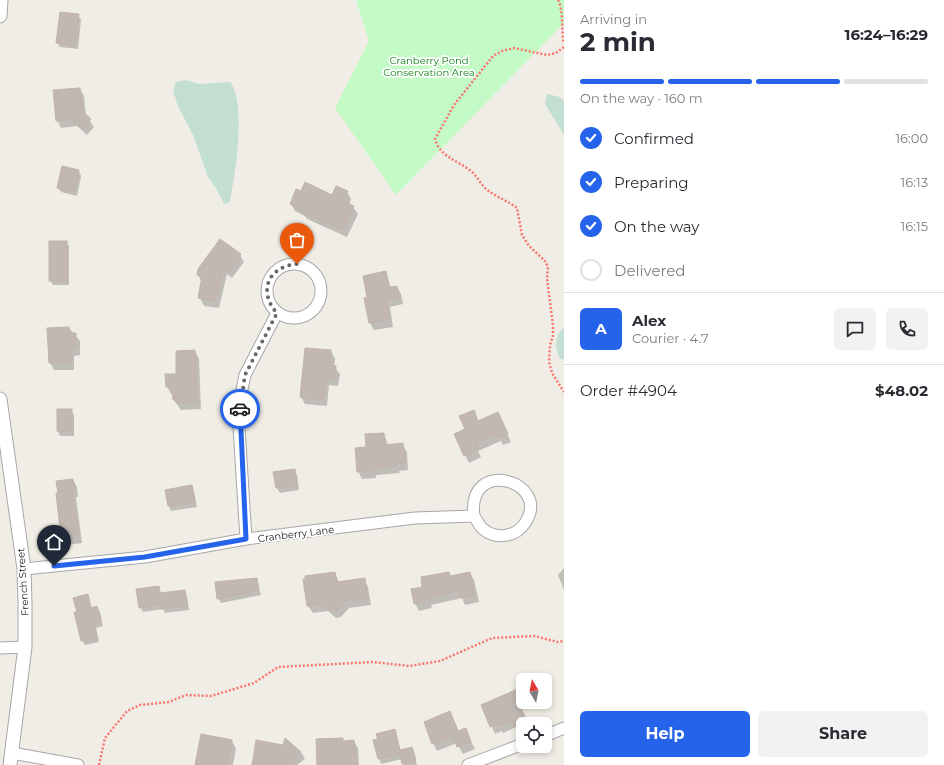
<!DOCTYPE html>
<html lang="en">
<head>
<meta charset="utf-8">
<style>
  :root { --surface:#fff; --page:#f2f2f3; --text:#2b2b33; --muted:#7c7c81; --line:#e1e1e2; --accent:#2563eb }
  body { margin:0; font-family:Montserrat,sans-serif; background:var(--page); color:var(--text); height:100vh; display:flex; flex-direction:column; font-size:15px; white-space:nowrap }
  * { box-sizing:border-box; margin:0 }
  p { font-size:13px; color:var(--muted) }
  .icon { flex:none; width:22px; height:22px; fill:none; stroke:currentColor; stroke-width:2; stroke-linecap:round; stroke-linejoin:round }
  .map { position:relative; flex:1; overflow:hidden }
  .side { display:flex; flex-direction:column; background:var(--surface); width:380px }
  .side>* { flex:none }
  .needle { width:26px; rotate:350deg }
  .buttons { position:absolute; left:516px; top:673px; display:grid; gap:8px }
  .buttons a { display:grid; place-items:center; width:36px; height:36px; border-radius:6px; background:var(--surface); box-shadow:0 2px 6px #0003; font-size:20px }
  .pin { position:absolute; display:grid; place-items:center; width:34px; height:34px; color:#fff; margin:-41px -17px; border-radius:50% 50% 50% 0; rotate:-45deg; box-shadow:0 0 4px #0007 }
  .pin .icon { rotate:45deg }
  .courier { position:absolute; display:grid; place-items:center; width:40px; height:40px; margin:-20px; border:3px solid #2563eb; border-radius:50%; background:#fff; color:#222; box-shadow:0 1px 5px #0007 }
  .headline em { font-style:normal; font-weight:700 }
  .headline div { display:flex; flex-direction:column-reverse }
  .headline { display:flex; align-items:center; justify-content:space-between; height:68px; padding:0 16px }
  h1 { font-size:26px; font-weight:700; line-height:30px }
  .bar { display:grid; grid-template-columns:repeat(4,1fr); gap:6px 4px; align-content:center; height:48px; padding:0 16px }
  .bar i { height:5px; border-radius:3px; background:var(--line) }
  .bar .active { background:var(--accent) }
  .bar p { grid-column:span 4 }
  .line { display:flex; align-items:center; gap:10px; padding:0 16px; border-top:1px solid var(--line) }
  .line div { flex:1 }
  .round { display:grid; place-items:center; flex:none; width:42px; height:42px; border-radius:6px; background:var(--page) }
  ol { padding:0 16px; list-style:none }
  li { display:flex; align-items:center; gap:12px; height:44px }
  li p { margin-inline-start:auto }
  li .icon { padding:4px; border-radius:50%; background:var(--accent); color:#fff; stroke-width:4 }
  li:last-child { color:var(--muted) }
  li i { width:22px; height:22px; border:2px solid var(--line); border-radius:50% }
  .button { display:flex; gap:8px; margin-top:auto; padding:8px 16px }
  .button a { flex:1; height:46px; border-radius:6px; background:var(--accent); color:#fff; font-size:16px; font-weight:700; line-height:46px; text-align:center }
  .button a+a { background:var(--page); color:var(--text) }
  main { display:flex; flex:1; min-height:0 }
  .map>svg:first-child { display:block }
  .wetland { fill:#c3dfd1 }
  .park { fill:#c4fac6 }
  .shadow { fill:#0003 }
  .building { fill:#c1b8b2; stroke:#c2b3a8 }
  .lines { fill:none; stroke-linecap:round; stroke-linejoin:round }
  .minor-casing { stroke:#a7a7a7; stroke-width:13 }
  .tertiary-casing { stroke:#a7a7a7; stroke-width:15 }
  .path { stroke:#fa766d; stroke-width:2.5; stroke-dasharray:2 2; stroke-linecap:butt }
  .minor { stroke:#fff; stroke-width:11 }
  .tertiary { stroke:#fff; stroke-width:13 }
  .done { stroke:#696865; stroke-width:4; stroke-dasharray:0 7.2 }
  .route { stroke:#2563eb; stroke-width:5 }
  .labels { text-anchor:middle; dominant-baseline:central; stroke-width:3.5; stroke-linejoin:round; paint-order:stroke }
  .park-label { font-size:10px; fill:#0b8110; stroke:#fff }
  .street-label { font-size:10px; fill:#202020; stroke:#fff }
</style>
</head>
<body>
<main>
<div class="map">
<svg width="564" height="765" viewBox="0 0 564 765">
  <rect width="100%" height="100%" fill="#f0ede6"/>
  <g class="wetland">
    <path d="M186 80 199 84 230 82C247 103 235 175 230 202L224 204 216 188 208 177 193 135 178 106 173 91 176 82Z"/>
    <polygon points="547,94 560,97 564,101 564,135 545,104"/>
    <path d="M564 327V360L559 358C555 345 554 337 564 327Z"/>
  </g>
  <polygon class="park" points="356,0 564,0 564,23 396,195 335,108 369,41"/>
  <g class="shadow">
    <polygon points="78,15 81,20 78,49 60,47 57,42"/>
    <polygon points="80,89 84,96 86,116 94,127 87,135 77,126 61,128 57,120"/>
    <polygon points="79,171 81,176 77,196 61,192 58,188"/>
    <polygon points="347,192 351,199 349,205 353,207 358,214 347,237 307,219 305,216 295,211 291,204"/>
    <polygon points="67,242 69,247 69,285 53,285 50,280"/>
    <polygon points="240,255 244,262 232,278 227,274 219,308 204,306 200,298 202,282 198,275"/>
    <polygon points="386,273 391,288 397,287 401,294 403,304 390,307 393,327 374,330 370,323"/>
    <polygon points="69,328 80,341 80,355 74,356 74,370 54,370 50,363"/>
    <polygon points="195,351 199,359 201,409 181,410 174,400 174,394 171,394 167,387"/>
    <polygon points="331,351 335,359 334,367 340,374 338,386 329,385 327,406 305,404 301,397"/>
    <polygon points="58,410 71,410 74,415 74,436 60,436 58,431"/>
    <polygon points="473,411 479,422 502,421 511,442 503,445 501,441 478,451 481,457 469,463 455,434 466,429"/>
    <polygon points="384,434 388,445 402,444 407,452 408,470 399,471 400,473 376,475 376,478 362,479 358,471"/>
    <polygon points="294,470 297,475 299,490 280,493 277,488"/>
    <polygon points="73,480 77,487 78,497 76,497 82,543 66,545 62,537"/>
    <polygon points="191,486 194,491 197,507 171,511 169,506 166,491"/>
    <polygon points="564,568 564,590 558,575"/>
    <polygon points="335,573 339,583 364,579 368,587 371,605 349,608 341,617 336,618 328,611 313,613 308,606"/>
    <polygon points="448,573 451,577 470,573 474,580 479,602 465,605 462,598 431,605 432,608 419,611 415,603 424,587"/>
    <polygon points="256,579 261,595 221,603 218,598"/>
    <polygon points="158,587 161,594 184,591 187,596 189,610 165,613 163,609 143,612 140,607"/>
    <polygon points="87,595 92,609 97,608 100,612 103,626 96,628 99,642 85,645 82,640 78,612"/>
    <polygon points="519,689 523,695 523,702 526,702 528,706 522,709 528,724 523,724 523,727 518,729 516,727 503,733 502,731 495,734 482,705"/>
    <polygon points="450,713 459,732 465,729 475,749 463,754 457,743 437,751 433,743"/>
    <polygon points="394,731 401,751 412,748 417,765 404,765 402,759 381,764 374,741"/>
    <polygon points="342,739 344,742 354,741 358,748 359,765 318,765"/>
    <polygon points="232,741 236,749 233,765 196,765"/>
    <polygon points="301,752 305,759 297,765 253,765"/>
  </g>
  <g class="building">
    <polygon points="60,12 79,14 75,45 56,43"/>
    <polygon points="80,88 83,112 91,119 83,129 72,119 56,121 53,90"/>
    <polygon points="62,166 79,170 74,192 57,188"/>
    <polygon points="305,182 332,195 336,186 348,191 343,201 354,206 343,230 301,212 302,210 290,204 296,189 301,191"/>
    <polygon points="220,239 241,254 228,272 223,268 215,301 198,298 202,276 197,275 198,269"/>
    <rect x="49" y="241" width="18" height="40"/>
    <polygon points="386,271 389,287 397,286 399,297 386,299 389,319 369,323 364,298 367,297 363,276"/>
    <polygon points="69,327 70,333 76,333 76,348 70,348 71,362 49,363 47,328"/>
    <polygon points="305,348 331,350 330,365 336,366 335,379 325,378 323,399 300,397"/>
    <polygon points="195,350 197,402 176,403 176,400 173,400 172,387 166,387 165,374 176,374 176,351"/>
    <rect x="57" y="409" width="15" height="22"/>
    <polygon points="474,410 478,421 498,412 508,434 498,438 496,434 475,443 478,450 464,456 454,434 465,429 459,416"/>
    <polygon points="384,433 385,445 403,443 405,463 396,464 396,466 372,468 372,470 357,472 355,448 366,447 365,434"/>
    <polygon points="295,469 297,485 276,488 273,472"/>
    <polygon points="73,479 75,490 72,490 78,535 61,538 56,493 58,493 56,481"/>
    <polygon points="192,485 195,502 168,506 165,490"/>
    <polygon points="335,572 337,582 365,578 367,597 345,601 337,610 332,611 323,604 307,606 303,579 305,579 305,576"/>
    <polygon points="449,572 450,576 470,572 475,595 460,598 459,591 428,597 429,601 414,604 411,589 422,587 421,577"/>
    <polygon points="257,578 259,590 217,599 215,582"/>
    <polygon points="159,586 160,593 185,590 187,605 161,609 161,604 139,608 136,589"/>
    <polygon points="88,594 91,608 97,606 101,621 94,623 97,637 81,641 74,612 77,612 73,598"/>
    <polygon points="520,688 523,699 518,701 525,717 513,722 512,720 498,726 497,724 490,727 481,705"/>
    <polygon points="450,711 458,731 466,728 471,742 457,747 453,736 432,744 424,722"/>
    <polygon points="395,729 400,750 412,747 416,760 402,764 400,754 378,759 373,740 378,739 376,734"/>
    <polygon points="201,734 232,740 227,765 215,763 215,765 195,765"/>
    <polygon points="285,738 301,752 294,756 293,765 252,765 256,740 283,745"/>
    <polygon points="343,738 343,741 354,740 356,765 317,765 316,739"/>
  </g>
  <g class="lines">
    <defs>
      <g id="minor">
        <circle cx="294" cy="291" r="27"/>
        <polyline points="246,539 239,427 240,399 245,375 277,313"/>
        <path d="M24 569 145 557 246 539 415 518 474 516C466 456 553 481 525 523 516 537 496 540 483 529 479 526 477 520 474 516"/>
        <polyline points="0,648 25,647"/>
        <polyline points="545,736 564,728"/>
        <polyline points="12,753 78,765"/>
        <polyline points="468,765 523,744"/>
      </g>
      <g id="tertiary">
        <polyline points="0,16 1,0"/>
        <polyline points="0,399 24,569 25,602 25,647 10,765"/>
      </g>
    </defs>
    <use href="#minor" class="minor-casing"/>
    <use href="#tertiary" class="tertiary-casing"/>
    <g class="path">
      <path d="M558 0C564 11 561 31 564 44"/>
      <path d="M564 47 556 53 547 55 514 48 502 51 493 56 454 105 435 139C440 157 457 160 471 171 477 176 480 183 485 188 495 197 507 200 517 208L522 235 529 246 546 262 548 267 547 278 553 326V336L550 345 549 362 552 373 564 392"/>
      <polyline points="99,765 105,738 127,711 140,705 169,702 186,695 211,696 254,683 278,667 373,662 409,666 440,661 492,638 534,636 558,642 564,641"/>
    </g>
    <use href="#minor" class="minor"/>
    <use href="#tertiary" class="tertiary"/>
  </g>
  <g class="lines">
    <path class="done" d="M240 409 245 375 277 313C257 291 269 266 297 264"/>
    <polyline class="route" points="54,566 145,557 246,539 240,409"/>
  </g>
  <g class="labels">
    <g class="park-label">
      <text x="429" y="60">Cranberry Pond<tspan x="429" dy="12">Conservation Area</tspan></text>
    </g>
    <g class="street-label">
      <text transform="translate(296 534) rotate(-7)">Cranberry Lane</text>
      <text transform="translate(23 582) rotate(-94)">French Street</text>
    </g>
  </g>
</svg>
<div class="buttons">
<a><svg class="needle" viewBox="-14 -14 28 28"><path d="M0-13l5 13h-10z" fill="#e53935"/><path d="M0 13l5-13h-10z" fill="#7c7c81"/></svg></a>
<a><svg class="icon" aria-label="locate" viewBox="0 0 24 24"><circle cx="12" cy="12" r="6"/><path d="M12 2v4M12 18v4M2 12h4M18 12h4"/></svg></a>
</div>
<div class="pin" style="left:297px;top:264px;background:#ea580c"><svg class="icon" aria-label="bag" viewBox="0 0 24 24"><path d="M5 8h14l-1 12H6zM9 8a3 3 0 0 1 6 0"/></svg></div>
<div class="pin" style="left:54px;top:566px;background:#1f2937"><svg class="icon" aria-label="home" viewBox="0 0 24 24"><path d="M3 11l9-7 9 7M6 9v11h12V9"/></svg></div>
<div class="courier" style="left:240px;top:409px"><svg class="icon" aria-label="car" viewBox="0 0 24 24"><path d="M5 17H2v-5l4-1 3-4h7l3 4 3 1v5h-3M9 17h6M6 11h13"/><circle cx="7" cy="17" r="2"/><circle cx="17" cy="17" r="2"/></svg></div>
</div>
<section class="side">
<div class="headline"><div><h1>2 min</h1><p>Arriving in</p></div><em>16:24–16:29</em></div>
<div class="bar"><i class="active"></i><i class="active"></i><i class="active"></i><i></i><p>On the way · 160 m</p></div>
<ol>
<li><svg class="icon" aria-label="check" viewBox="0 0 24 24"><path d="M5 12l5 5 9-10"/></svg>Confirmed<p>16:00</p></li>
<li><svg class="icon" aria-label="check" viewBox="0 0 24 24"><path d="M5 12l5 5 9-10"/></svg>Preparing<p>16:13</p></li>
<li><svg class="icon" aria-label="check" viewBox="0 0 24 24"><path d="M5 12l5 5 9-10"/></svg>On the way<p>16:15</p></li>
<li><i></i>Delivered</li>
</ol>
<div class="line" style="height:72px"><b class="round" style="background:var(--accent);color:#fff">A</b><div><b>Alex</b><p>Courier · 4.7</p></div><a class="round"><svg class="icon" aria-label="chat" viewBox="0 0 24 24"><path d="M4 5h16v11H9l-5 4z"/></svg></a><a class="round"><svg class="icon" aria-label="phone" viewBox="0 0 24 24"><path d="M5 4h4l2 5-3 2q2 4 5 5l2-3 5 2v4C11 20 4 13 5 4z"/></svg></a></div>
<div class="line" style="height:52px"><div>Order #4904</div><b>$48.02</b></div>
<div class="button"><a>Help</a><a>Share</a></div>
</section>
</main>
</body>
</html>
